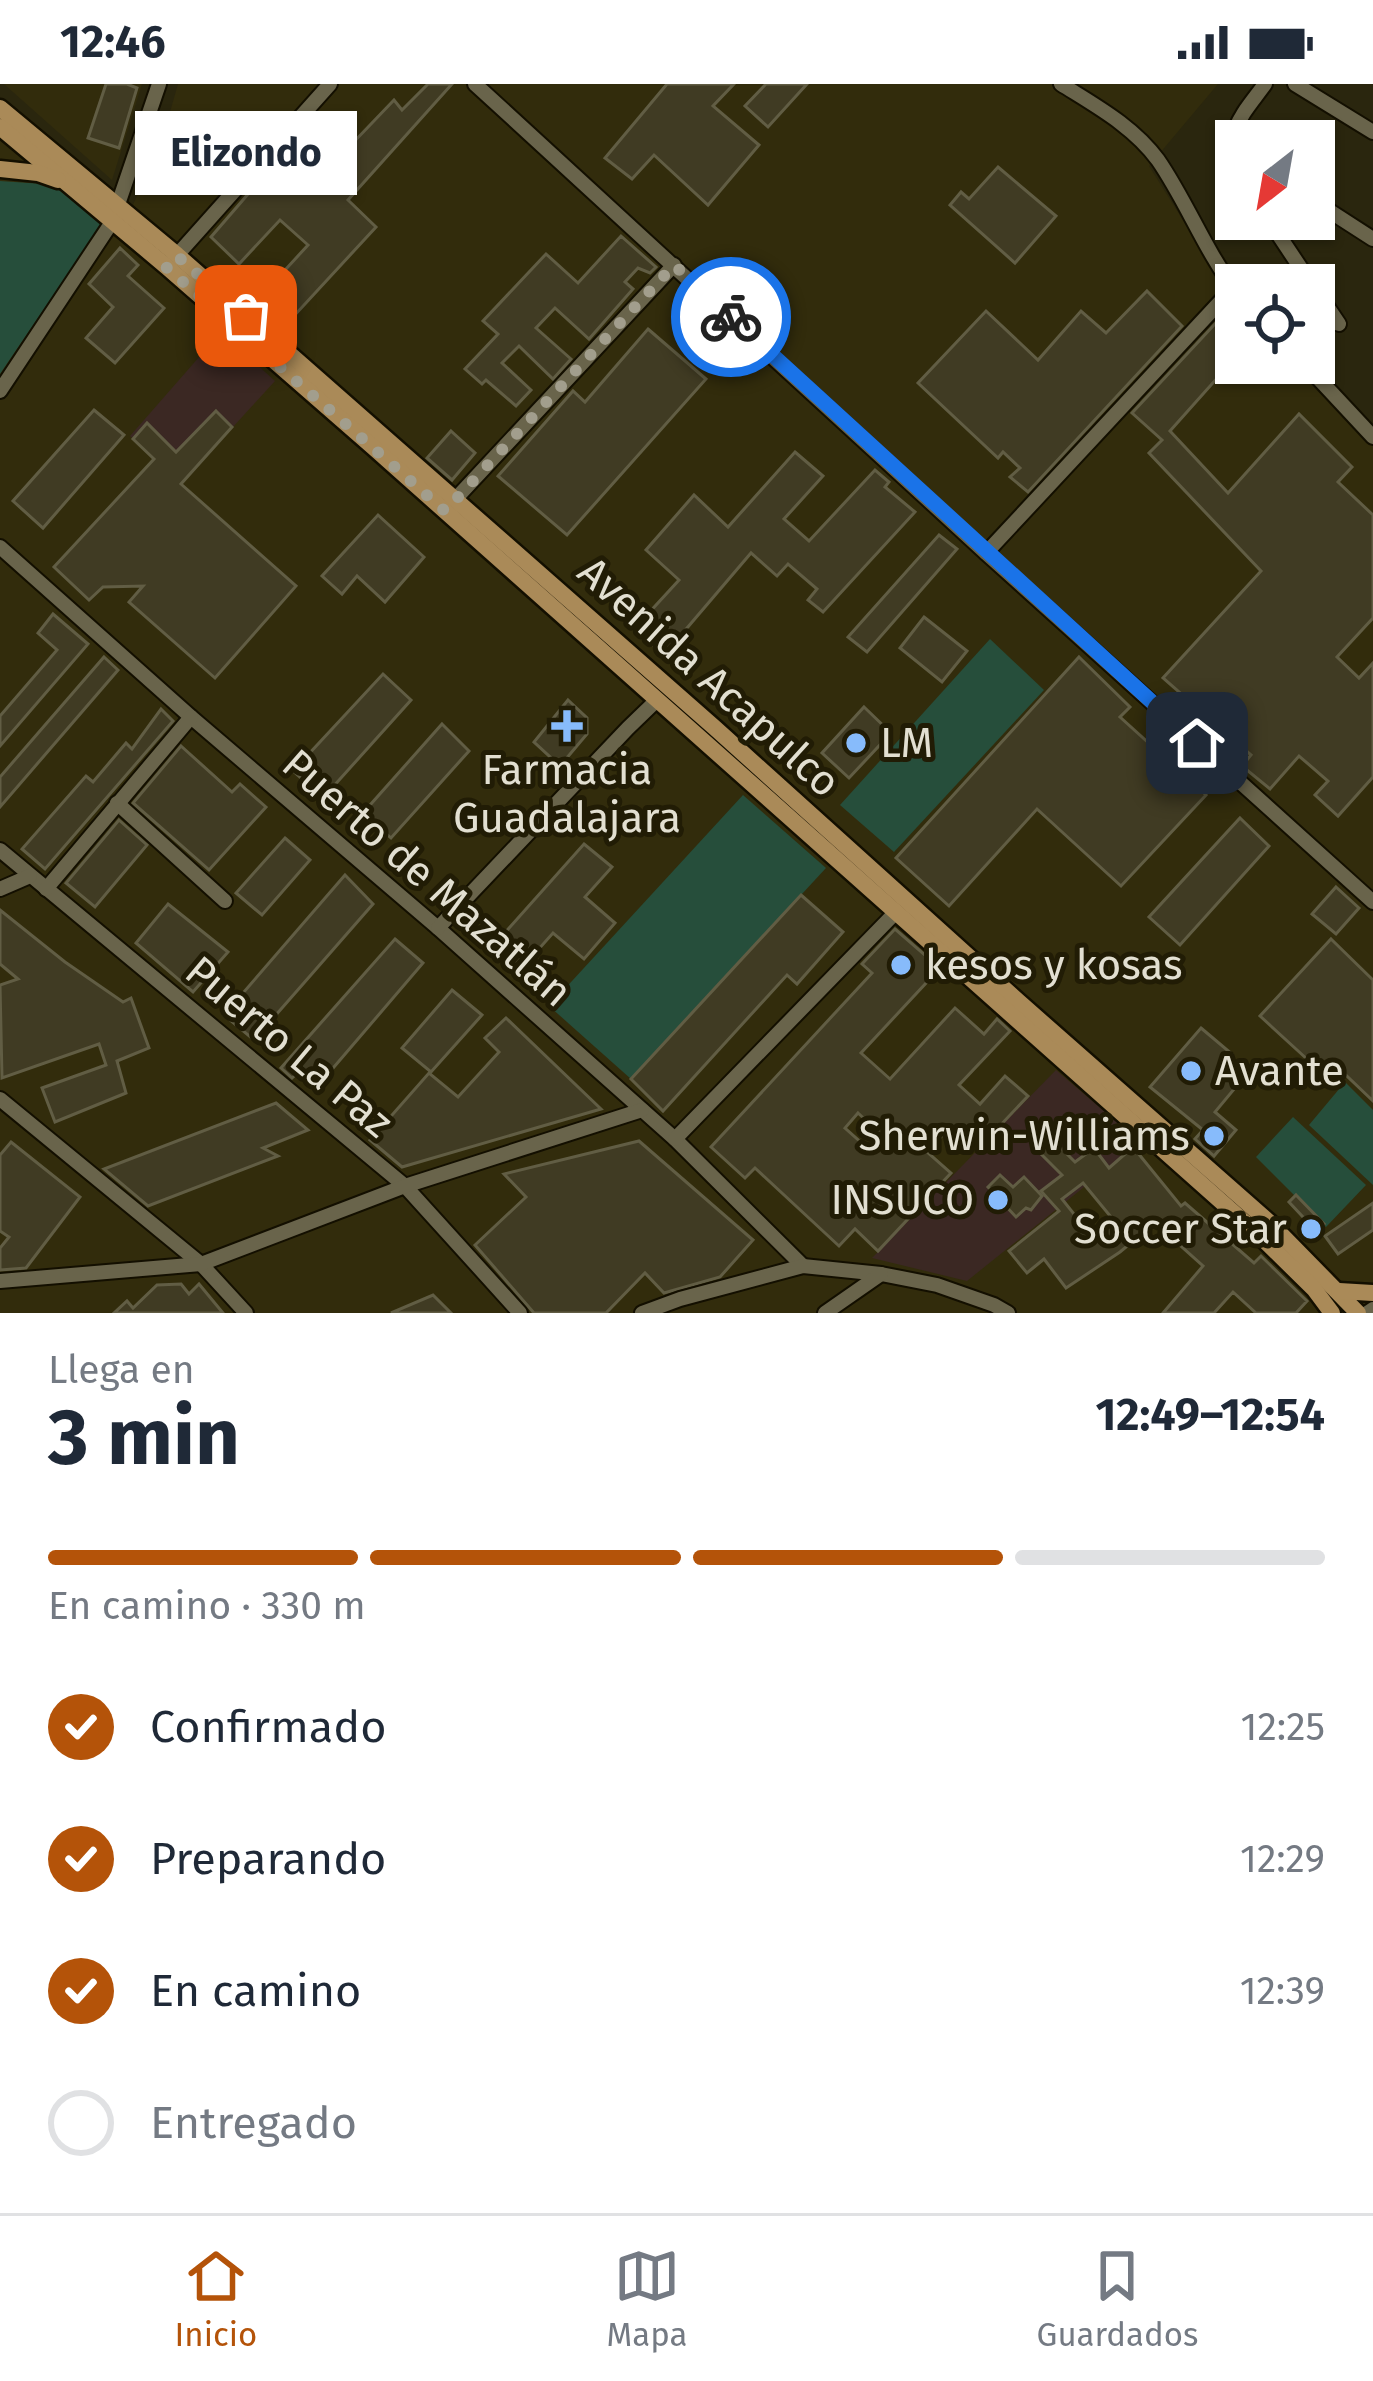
<!DOCTYPE html>
<html lang="es">
<head>
<meta charset="utf-8">
<style>
  :root { --surface:#fff; --page:#f2f2f3; --text:#1f2937; --muted:#747a83; --line:#e0e1e3; --accent:#b45309 }
  body { margin:0; font-family:"Fira Sans",sans-serif; background:var(--page); color:var(--text); height:100vh; display:flex; flex-direction:column; font-size:45px; white-space:nowrap }
  * { box-sizing:border-box; margin:0 }
  p { font-size:39px; color:var(--muted) }
  .icon { flex:none; width:66px; height:66px; fill:none; stroke:currentColor; stroke-width:2; stroke-linecap:round; stroke-linejoin:round }
  .map { position:relative; height:1229px; overflow:hidden }
  .panel { display:flex; flex-direction:column; background:var(--surface); flex:1 }
  .panel>* { flex:none }
  .needle { width:78px; rotate:211deg }
  .buttons { position:absolute; left:1215px; top:36px; display:grid; gap:24px }
  .buttons a { display:grid; place-items:center; width:120px; height:120px; border-radius:0px; background:var(--surface); box-shadow:0 3px 9px #0004; font-size:60px }
  .pin { position:absolute; display:grid; place-items:center; width:102px; height:102px; color:#fff; margin:-51px; border-radius:24px; box-shadow:0 6px 18px #0006 }
  .courier { position:absolute; display:grid; place-items:center; width:120px; height:120px; margin:-60px; border:9px solid #1a73e8; border-radius:50%; background:#fff; color:#222; box-shadow:0 3px 15px #0007 }
  .bubble { position:absolute; height:84px; border-radius:0px; background:var(--surface); box-shadow:0 3px 9px #0004; font-size:39px; font-weight:700; line-height:84px; text-align:center }
  .overview em { font-style:normal; font-weight:700 }
  .overview div { display:flex; flex-direction:column-reverse }
  .overview { display:flex; align-items:center; justify-content:space-between; height:204px; padding:0 48px }
  h1 { font-size:78px; font-weight:700; line-height:90px }
  .bar { display:grid; grid-template-columns:repeat(4,1fr); gap:18px 12px; align-content:center; height:144px; padding:0 48px }
  .bar i { height:15px; border-radius:9px; background:var(--line) }
  .bar .current { background:var(--accent) }
  .bar p { grid-column:span 4 }
  ol { padding:0 48px; list-style:none }
  li { display:flex; align-items:center; gap:36px; height:132px }
  li p { margin-inline-start:auto }
  li .icon { padding:12px; border-radius:50%; background:var(--accent); color:#fff; stroke-width:4 }
  li:last-child { color:var(--muted) }
  li i { width:66px; height:66px; border:6px solid var(--line); border-radius:50% }
  .status { display:flex; justify-content:space-between; align-items:center; height:84px; padding:0 60px; background:var(--surface); direction:ltr }
  .status svg { height:33px; fill:currentColor }
  .tabs { display:flex; justify-content:space-around; align-items:center; height:168px; border-top:3px solid var(--line); background:var(--surface); font-size:33px; color:var(--muted) }
  .tabs a { display:grid; justify-items:center; gap:6px }
  .tabs .current { color:var(--accent) }
  .map>svg:first-child { display:block }
  .built { fill:#322c0c }
  .education { fill:#3b2823 }
  .green { fill:#264e3b }
  .building { fill:#403b23; stroke:#615d44; stroke-width:3; fill-rule:evenodd }
  .lines { fill:none; stroke-linecap:round; stroke-linejoin:round }
  .minor-casing { stroke:#130f00; stroke-width:18 }
  .major-casing { stroke:#130f00; stroke-width:21 }
  .minor { stroke:#69644b; stroke-width:14 }
  .major { stroke:#aa8a58; stroke-width:16 }
  .done { stroke:#a29e8d; stroke-width:12; stroke-dasharray:0 21.6 }
  .route { stroke:#1a73e8; stroke-width:15 }
  .poi-dot { fill:#87bbfb; stroke:#211c05; stroke-width:4.5 }
  .labels { text-anchor:middle; dominant-baseline:central; stroke-width:10; stroke-linejoin:round; paint-order:stroke }
  .street-label { font-size:42px; fill:#e2dfd1; stroke:#211c05 }
  .poi-label { font-size:42px; fill:#e2dfd1; stroke:#211c05; text-anchor:start }
</style>
</head>
<body>
<div class="status"><b>12:46</b><svg viewBox="0 0 49 12"><path d="M0 12V9h3v3zM5 12V6h3v6zM10 12V3h3v9zM15 12V0h3v12zM26 1h20v11H26zM47 4h2v5h-2z"/></svg></div>
<div class="map">
<svg width="1373" height="1229" viewBox="0 0 1373 1229">
  <rect width="100%" height="100%" fill="#2a260e"/>
  <g class="built">
    <polygon points="4,0 142,0 112,96"/>
    <polygon points="178,0 1218,0 1149,82 1216,189 1236,209 1236,279 1304,279 1373,351 1373,1229 0,1229 0,34 16,33 132,123 162,56"/>
  </g>
  <g class="education">
    <polygon points="221,248 275,297 181,400 130,352"/>
    <polygon points="1056,986 1140,1058 967,1197 872,1174"/>
  </g>
  <g class="green">
    <polygon points="0,97 58,101 103,138 0,290"/>
    <polygon points="990,555 1044,606 894,768 840,721"/>
    <polygon points="743,711 826,784 631,995 549,922"/>
    <polygon points="1345,998 1373,1026 1373,1101 1309,1041"/>
    <polygon points="1293,1033 1366,1101 1326,1143 1256,1073"/>
  </g>
  <g class="building">
    <polygon points="106,0 127,0 137,4 119,64 88,54"/>
    <polygon points="428,0 452,0 348,116 376,143 281,246 253,221 308,161 280,136 239,180 211,153 293,58 326,87 394,16 402,26"/>
    <polygon points="667,0 734,0 713,22 759,61 708,121 654,71 632,95 605,74"/>
    <polygon points="766,0 807,0 768,43 745,22"/>
    <polygon points="998,83 1056,132 1015,179 950,121 961,108 969,115"/>
    <polygon points="621,152 656,183 650,189 638,184 625,198 633,205 589,255 555,224 536,244 571,275 553,295 519,262 502,279 531,306 516,322 486,296 482,300 465,285 498,250 483,237 546,170 578,199"/>
    <polygon points="120,164 138,181 128,192 164,224 115,279 86,254 113,223 89,200"/>
    <polygon points="1147,207 1182,242 1028,408 1010,393 1020,384 1003,368 998,374 918,299 986,227 1038,276 1081,227 1106,249"/>
    <polygon points="1227,227 1236,230 1236,273 1170,347 1228,409 1299,330 1352,383 1338,398 1373,431 1373,534 1337,573 1359,594 1373,579 1373,693 1338,732 1315,711 1328,697 1299,672 1270,705 1242,682 1251,671 1163,594 1261,487 1149,369 1162,356 1132,329"/>
    <polygon points="648,245 706,295 567,451 498,392 573,307 585,318"/>
    <polygon points="94,326 124,351 43,444 13,417"/>
    <polygon points="216,327 232,343 181,400 296,502 215,594 129,518 143,502 103,503 89,516 54,483 154,375 133,355 147,339 176,368"/>
    <polygon points="451,347 475,369 452,396 427,374"/>
    <polygon points="795,368 823,392 784,435 809,457 875,386 889,398 885,403 915,428 823,528 808,516 817,505 788,480 777,492 751,469 664,571 635,544 679,496 646,466 694,411 728,443"/>
    <polygon points="378,431 424,473 385,518 357,492 342,510 322,492"/>
    <polygon points="939,451 957,465 867,568 848,553"/>
    <polygon points="53,530 88,560 0,662 0,632 57,566 38,549"/>
    <polygon points="924,533 967,567 942,598 900,564"/>
    <polygon points="104,573 118,586 0,723 0,693"/>
    <polygon points="1079,573 1130,623 1120,633 1206,711 1121,802 1037,725 949,822 896,774"/>
    <polygon points="383,590 411,616 323,714 293,687"/>
    <polygon points="568,616 587,634 587,650 560,682 534,658"/>
    <polygon points="864,623 891,649 849,694 822,669"/>
    <polygon points="161,625 173,637 45,785 22,765 86,692 93,698 126,659 132,665"/>
    <polygon points="442,640 469,667 391,754 363,729"/>
    <polygon points="181,662 232,708 240,700 266,723 209,786 133,719"/>
    <polygon points="1240,734 1269,762 1180,861 1149,833"/>
    <polygon points="119,736 147,761 95,823 66,799"/>
    <polygon points="285,754 310,776 262,831 236,809"/>
    <polygon points="584,760 612,783 585,813 615,839 584,875 553,849 521,885 494,861"/>
    <polygon points="345,791 373,820 254,956 224,931"/>
    <polygon points="1336,803 1359,824 1336,850 1312,830"/>
    <polygon points="801,811 843,848 797,900 787,891 663,1027 631,995"/>
    <polygon points="168,820 228,868 193,908 136,859"/>
    <polygon points="0,826 65,878 123,918 131,914 149,964 117,977 126,1009 55,1038 42,1004 106,981 99,960 2,994 0,901 18,895 0,880"/>
    <path d="M895 845 940 884 861 969 890 995 955 924 984 950 997 935 1010 947 959 1001 980 1020 1005 992 1028 1012 978 1065 950 1043 927 1068 951 1089 878 1167 855 1145 839 1162 755 1084 745 1094 711 1063 872 889 862 880ZM858 1029 886 1055 873 1069 845 1044Z"/>
    <polygon points="395,855 423,879 328,990 319,984 312,992 303,984 292,994 281,984"/>
    <polygon points="1331,855 1373,896 1373,1017 1330,976 1320,987 1260,932"/>
    <polygon points="452,906 482,931 431,988 402,964"/>
    <polygon points="506,934 601,1025 402,1083 370,1056 429,989 458,1013 499,968 485,954"/>
    <polygon points="1201,944 1232,970 1226,976 1245,992 1215,1028 1236,1046 1214,1072 1195,1055 1203,1046 1150,1003"/>
    <polygon points="276,1019 308,1046 263,1064 278,1072 148,1122 104,1085"/>
    <path d="M1048 1051 1075 1078 1094 1064 1109 1084 1133 1063 1181 1122 1185 1119 1254 1179 1261 1172 1307 1217 1296 1229H1256L1233 1208 1214 1229H1163L1203 1182 1155 1139 1120 1168 1066 1204 1044 1175 1027 1189 1009 1167 1059 1127 1041 1107 1062 1091 1035 1064ZM1083 1099 1111 1133 1089 1149 1062 1115Z"/>
    <polygon points="639,1057 753,1156 720,1193 664,1209 645,1189 606,1229 534,1229 475,1161 526,1113 504,1090"/>
    <polygon points="11,1058 80,1113 26,1184 0,1186 0,1164 9,1153 0,1147 0,1071"/>
    <polygon points="1000,1091 1013,1103 1024,1093 1042,1112 1031,1126 1026,1124 1016,1133 988,1103"/>
    <polygon points="1296,1111 1324,1140 1316,1147 1289,1118"/>
    <polygon points="1373,1119 1373,1146 1338,1170 1325,1152"/>
    <polygon points="181,1200 189,1210 199,1200 223,1229 114,1229 127,1217 133,1224 157,1201"/>
    <polygon points="433,1211 451,1229 391,1229"/>
  </g>
  <g class="lines">
    <defs>
      <g id="minor">
        <polyline points="475,0 986,469 1373,818"/>
        <path d="M1061 0C1096 22 1133 42 1158 76 1187 118 1205 167 1236 207"/>
        <polyline points="1295,0 1373,48"/>
        <path d="M1236 87C1226 44 1241 33 1265 0"/>
        <polyline points="1314,117 1373,155"/>
        <polyline points="1268,135 1312,201"/>
        <polyline points="170,179 330,0"/>
        <polyline points="1314,203 1339,240"/>
        <polyline points="1304,279 1373,353"/>
        <polyline points="0,307 112,138 159,0"/>
        <polyline points="448,423 674,181"/>
        <polyline points="0,463 191,633 438,844 675,1055 803,1182"/>
        <polyline points="986,469 1233,204"/>
        <polyline points="117,719 225,817"/>
        <polyline points="0,766 405,1102 520,1229"/>
        <polyline points="0,805 30,792"/>
        <polyline points="46,805 191,633"/>
        <polyline points="438,844 628,644 657,616"/>
        <polyline points="0,1015 201,1180 246,1229"/>
        <polyline points="675,1055 896,828"/>
        <polyline points="0,1197 201,1180 405,1102 642,1026"/>
        <polyline points="642,1229 680,1215 803,1182 881,1190 937,1201 994,1221 1008,1229"/>
        <polyline points="825,1229 881,1190"/>
        <polyline points="1367,1229 1373,1225"/>
      </g>
      <g id="major">
        <polyline points="0,24 177,171 715,644 1019,918 1270,1139 1358,1229"/>
        <polyline points="0,43 167,183 373,363 1260,1152 1314,1205 1332,1229"/>
        <polyline points="0,85 38,89 58,96"/>
        <polyline points="1339,1207 1373,1209"/>
      </g>
    </defs>
    <use href="#minor" class="minor-casing"/>
    <use href="#major" class="major-casing"/>
    <use href="#minor" class="minor"/>
    <use href="#major" class="major"/>
  </g>
  <g class="lines">
    <polyline class="done" points="246,232 177,172 166,183 445,427 674,181 731,233"/>
    <polyline class="route" points="731,233 1197,659"/>
  </g>
  <g class="poi-dot">
    <path d="M561 624h12v12h12v12h-12v12h-12v-12h-12v-12h12z"/>
    <circle cx="856" cy="659" r="12"/>
    <circle cx="901" cy="881" r="12"/>
    <circle cx="1191" cy="987" r="12"/>
    <circle cx="1214" cy="1052" r="12"/>
    <circle cx="998" cy="1116" r="12"/>
    <circle cx="1311" cy="1145" r="12"/>
  </g>
  <g class="labels">
    <g class="street-label">
      <text transform="translate(709 593) rotate(42)">Avenida Acapulco</text>
      <text transform="translate(427 794) rotate(41)">Puerto de Mazatlán</text>
      <text transform="translate(289 963) rotate(40)">Puerto La Paz</text>
    </g>
    <g class="poi-label">
      <text x="880" y="659">LM</text>
      <text x="567" y="686" text-anchor="middle">Farmacia<tspan x="567" dy="48">Guadalajara</tspan></text>
      <text x="925" y="881">kesos y kosas</text>
      <text x="1215" y="987">Avante</text>
      <text x="1190" y="1052" text-anchor="end">Sherwin-Williams</text>
      <text x="974" y="1116" text-anchor="end">INSUCO</text>
      <text x="1287" y="1145" text-anchor="end">Soccer Star</text>
    </g>
  </g>
</svg>
<div class="buttons">
<a><svg class="needle" viewBox="-14 -14 28 28"><path d="M0-13l5 13h-10z" fill="#e53935"/><path d="M0 13l5-13h-10z" fill="#747a83"/></svg></a>
<a><svg class="icon" aria-label="locate" viewBox="0 0 24 24"><circle cx="12" cy="12" r="6"/><path d="M12 2v4M12 18v4M2 12h4M18 12h4"/></svg></a>
</div>
<div class="pin" style="left:246px;top:232px;background:#ea580c"><svg class="icon" aria-label="bag" viewBox="0 0 24 24"><path d="M5 8h14l-1 12H6zM9 8a3 3 0 0 1 6 0"/></svg></div>
<div class="pin" style="left:1197px;top:659px;background:#1f2937"><svg class="icon" aria-label="home" viewBox="0 0 24 24"><path d="M3 11l9-7 9 7M6 9v11h12V9"/></svg></div>
<div class="courier" style="left:731px;top:233px"><svg class="icon" aria-label="bike" viewBox="0 0 24 24"><circle cx="6" cy="16" r="4"/><circle cx="18" cy="16" r="4"/><path d="M6 16l4-8h5l3 8M10 8l3 8H6M13 5h3"/></svg></div>
<div class="bubble" style="left:135px;top:27px;width:222px">Elizondo</div>
</div>
<section class="panel">
<div class="overview"><div><h1>3 min</h1><p>Llega en</p></div><em>12:49–12:54</em></div>
<div class="bar"><i class="current"></i><i class="current"></i><i class="current"></i><i></i><p>En camino · 330 m</p></div>
<ol>
<li><svg class="icon" aria-label="check" viewBox="0 0 24 24"><path d="M5 12l5 5 9-10"/></svg>Confirmado<p>12:25</p></li>
<li><svg class="icon" aria-label="check" viewBox="0 0 24 24"><path d="M5 12l5 5 9-10"/></svg>Preparando<p>12:29</p></li>
<li><svg class="icon" aria-label="check" viewBox="0 0 24 24"><path d="M5 12l5 5 9-10"/></svg>En camino<p>12:39</p></li>
<li><i></i>Entregado</li>
</ol>
</section>
<nav class="tabs">
<a class="current"><svg class="icon" aria-label="home" viewBox="0 0 24 24"><path d="M3 11l9-7 9 7M6 9v11h12V9"/></svg>Inicio</a>
<a><svg class="icon" aria-label="map" viewBox="0 0 24 24"><path d="M3 6l6-2 6 2 6-2v14l-6 2-6-2-6 2zM9 4v14M15 6v14"/></svg>Mapa</a>
<a><svg class="icon" aria-label="saved" viewBox="0 0 24 24"><path d="M7 4h10v16l-5-4-5 4z"/></svg>Guardados</a>
</nav>
</body>
</html>
